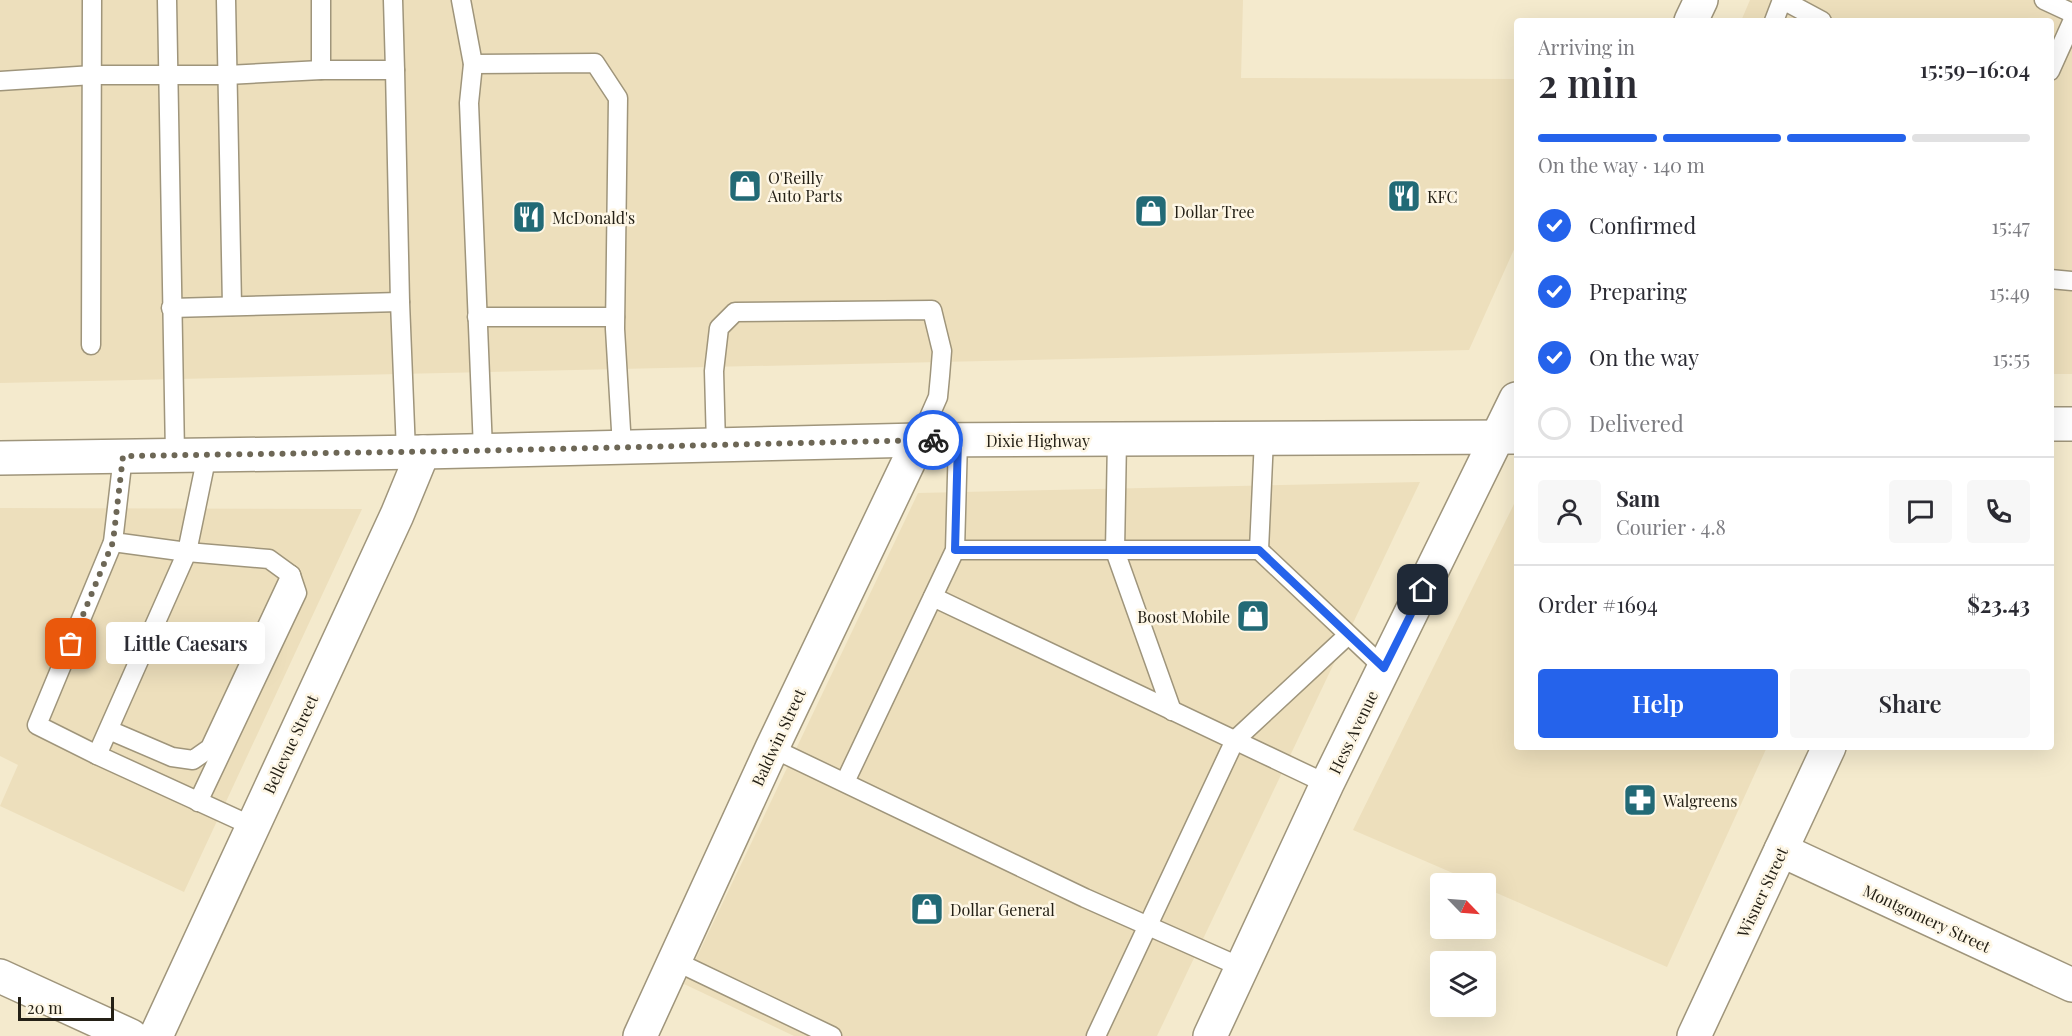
<!DOCTYPE html>
<html lang="en">
<head>
<meta charset="utf-8">
<style>
  :root { --surface:#fff; --page:#f7f7f7; --text:#2b2b33; --muted:#7c7c81; --line:#e1e1e2; --accent:#2563eb }
  body { margin:0; font-family:"Playfair Display",serif; background:var(--page); color:var(--text); height:100vh; display:flex; flex-direction:column; font-size:22px; white-space:nowrap }
  * { box-sizing:border-box; margin:0 }
  p { font-size:20px; color:var(--muted) }
  .icon { flex:none; width:33px; height:33px; fill:none; stroke:currentColor; stroke-width:2; stroke-linecap:round; stroke-linejoin:round }
  .map { position:relative; flex:1; overflow:hidden }
  .sheet { position:absolute; left:1514px; top:18px; width:540px; height:732px; display:flex; flex-direction:column; background:var(--surface); border-radius:6px; box-shadow:0 6px 24px #0002 }
  .sheet>* { flex:none }
  .needle { width:39px; rotate:115deg }
  .fabs { position:absolute; left:1430px; top:873px; display:grid; gap:12px }
  .fabs a { display:grid; place-items:center; width:66px; height:66px; border-radius:6px; background:var(--surface); box-shadow:0 6px 24px #0002; font-size:30px }
  .scale { position:absolute; left:18px; bottom:15px; width:96px; box-sizing:border-box; padding-left:6px; border:3px solid #242016; border-top:0; font-size:16px; line-height:21px; white-space:nowrap; color:#242016; -webkit-text-stroke:4px #fef7e6; paint-order:stroke }
  .pin { position:absolute; display:grid; place-items:center; width:51px; height:51px; color:#fff; margin:-26px; border-radius:12px; box-shadow:0 3px 9px #0006 }
  .courier { position:absolute; display:grid; place-items:center; width:60px; height:60px; margin:-30px; border:4px solid #2563eb; border-radius:50%; background:#fff; color:#222; box-shadow:0 2px 8px #0007 }
  .bubble { position:absolute; height:42px; border-radius:6px; background:var(--surface); box-shadow:0 6px 24px #0002; font-size:20px; font-weight:600; line-height:42px; text-align:center }
  .summary em { font-style:normal; font-weight:600 }
  .summary div { display:flex; flex-direction:column-reverse }
  .summary { display:flex; align-items:center; justify-content:space-between; height:102px; padding:0 24px }
  h1 { font-size:39px; font-weight:600; line-height:45px }
  .bar { display:grid; grid-template-columns:repeat(4,1fr); gap:9px 6px; align-content:center; height:72px; padding:0 24px }
  .bar i { height:8px; border-radius:4px; background:var(--line) }
  .bar .selected { background:var(--accent) }
  .bar p { grid-column:span 4 }
  .line { display:flex; align-items:center; gap:15px; padding:0 24px; border-top:2px solid var(--line) }
  .line div { flex:1 }
  .round { display:grid; place-items:center; flex:none; width:63px; height:63px; border-radius:6px; background:var(--page) }
  ol { padding:0 24px; list-style:none }
  li { display:flex; align-items:center; gap:18px; height:66px }
  li p { margin-inline-start:auto }
  li .icon { padding:6px; border-radius:50%; background:var(--accent); color:#fff; stroke-width:4 }
  li:last-child { color:var(--muted) }
  li i { width:33px; height:33px; border:3px solid var(--line); border-radius:50% }
  .primary-button { display:flex; gap:12px; margin-top:auto; padding:12px 24px }
  .primary-button a { flex:1; height:69px; border-radius:6px; background:var(--accent); color:#fff; font-size:24px; font-weight:600; line-height:69px; text-align:center }
  .primary-button a+a { background:var(--page); color:var(--text) }
  .map>svg:first-child { display:block }
  .built { fill:#eddfbc }
  .lines { fill:none; stroke-linecap:round; stroke-linejoin:round }
  .lane-casing { stroke:#9f957b; stroke-width:21 }
  .street-casing { stroke:#9f957b; stroke-width:36 }
  .secondary-casing { stroke:#9f957b; stroke-width:36 }
  .lane { stroke:#fff; stroke-width:18 }
  .street { stroke:#fff; stroke-width:33 }
  .secondary { stroke:#fff; stroke-width:33 }
  .done { stroke:#6d6756; stroke-width:6; stroke-dasharray:0 10.8 }
  .route { stroke:#2563eb; stroke-width:8 }
  .labels { text-anchor:middle; dominant-baseline:central; stroke-width:5; stroke-linejoin:round; paint-order:stroke }
  .poi-label { font-size:16px; fill:#242016; stroke:#fef7e6; text-anchor:start }
  .street-label { font-size:16px; fill:#242016; stroke:#fef7e6 }
</style>
</head>
<body>
<div class="map">
<svg width="2072" height="1036" viewBox="0 0 2072 1036">
  <rect width="100%" height="100%" fill="#f4eacd"/>
  <g class="built">
    <polygon points="0,0 1243,0 1241,78 1516,79 1516,245 1469,350 0,383"/>
    <polygon points="1750,0 2072,0 2072,374 2051,374 2050,21 1741,21"/>
    <polygon points="1420,482 1157,1036 794,1036 684,984 918,493"/>
    <polygon points="1516,500 1516,747 1767,747 1667,967 1485,888 1485,884 1476,883 1353,830"/>
    <polygon points="0,508 362,509 184,892 0,806 18,765 0,756"/>
  </g>
  <g class="lines">
    <defs>
      <g id="lane">
        <polyline points="167,0 175,455"/>
        <polyline points="226,0 232,306"/>
        <polyline points="321,0 321,70"/>
        <polyline points="461,0 473,64 469,103 483,450"/>
        <polyline points="1783,0 1822,21"/>
        <polyline points="2044,0 2072,13"/>
        <polyline points="1774,21 1782,0"/>
        <polyline points="473,64 595,63 618,98 615,329 622,447"/>
        <polyline points="395,70 400,302 406,452"/>
        <polyline points="2050,71 2072,22"/>
        <polyline points="0,81 93,75 227,75 321,70 395,70 393,0"/>
        <polyline points="2050,279 2072,281"/>
        <polyline points="171,308 400,302"/>
        <polyline points="477,317 615,317"/>
        <polyline points="91,345 92,0"/>
        <polyline points="1264,438 1259,550 1384,668"/>
        <polyline points="1117,439 1115,551 1172,711"/>
        <polyline points="716,445 714,371 719,328 735,312 932,310 942,351 940,376 938,397 919,440"/>
        <polyline points="207,455 187,552 97,755 252,826"/>
        <polyline points="113,542 187,552 269,559 291,575 297,593 198,802"/>
        <polyline points="955,550 1259,550"/>
        <polyline points="933,597 1327,784"/>
        <polyline points="109,730 172,757 193,760 210,748 291,575"/>
        <polyline points="772,748 1085,898 1243,968"/>
        <polyline points="97,755 37,725 113,542 123,456"/>
        <polyline points="845,782 955,550 958,440"/>
        <polyline points="675,961 832,1036"/>
        <polyline points="1096,1036 1235,740 1348,635"/>
      </g>
      <g id="street">
        <polyline points="1781,850 2072,985"/>
        <polyline points="0,976 131,1036"/>
        <polyline points="156,1036 397,515 423,452"/>
        <polyline points="640,1036 772,748 919,440"/>
        <polyline points="1694,1036 1829,747"/>
      </g>
      <g id="secondary">
        <polyline points="1691,21 1701,0"/>
        <polyline points="2050,424 2072,424"/>
        <polyline points="0,458 423,452 919,440 1516,437"/>
        <polyline points="1210,1036 1327,784 1516,399"/>
      </g>
    </defs>
    <use href="#lane" class="lane-casing"/>
    <use href="#street" class="street-casing"/>
    <use href="#secondary" class="secondary-casing"/>
    <use href="#lane" class="lane"/>
    <use href="#street" class="street"/>
    <use href="#secondary" class="secondary"/>
  </g>
  <g class="lines">
    <polyline class="done" points="71,644 113,542 123,456 463,451 933,440"/>
    <polyline class="route" points="933,440 958,440 955,550 1259,550 1384,668 1423,590"/>
  </g>
  <defs>
    <symbol id="shop-square" viewBox="-11 -11 22 22"><rect x="-9" y="-9" width="18" height="18" rx="4" fill="#226a76" stroke="#fef7e6"/><path d="M-5-2.5h2.3a2.7 3.5 0 0 1 5.4 0H5L5.5 6h-11ZM-1.5-2.5h3a1.5 2.3 0 0 0-3 0Z" fill="#fff"/></symbol>
    <symbol id="restaurant-square" viewBox="-11 -11 22 22"><rect x="-9" y="-9" width="18" height="18" rx="4" fill="#226a76" stroke="#fef7e6"/><path d="M-5-6h1v4h1v-4h1v4h1v-4h1v5L-1.5 .5V6h-2V.5L-5-1ZM5-6V6H3V1.5H1.5Q1.5-4 5-6Z" fill="#fff"/></symbol>
    <symbol id="pharmacy-square" viewBox="-11 -11 22 22"><rect x="-9" y="-9" width="18" height="18" rx="4" fill="#226a76" stroke="#fef7e6"/><path d="M-2-6h4v4h4v4h-4v4h-4v-4h-4v-4h4Z" fill="#fff"/></symbol>
  </defs>
  <g fill-rule="evenodd">
    <use href="#shop-square" x="726" y="167" width="38" height="38"/>
    <use href="#restaurant-square" x="1385" y="177" width="38" height="38"/>
    <use href="#shop-square" x="1132" y="192" width="38" height="38"/>
    <use href="#restaurant-square" x="510" y="198" width="38" height="38"/>
    <use href="#shop-square" x="1234" y="597" width="38" height="38"/>
    <use href="#pharmacy-square" x="1621" y="781" width="38" height="38"/>
    <use href="#shop-square" x="908" y="890" width="38" height="38"/>
  </g>
  <g class="labels">
    <g class="poi-label">
      <text x="768" y="177">O'Reilly<tspan x="768" dy="18">Auto Parts</tspan></text>
      <text x="1427" y="196">KFC</text>
      <text x="1174" y="211">Dollar Tree</text>
      <text x="552" y="217">McDonald's</text>
      <text x="1230" y="616" text-anchor="end">Boost Mobile</text>
      <text x="1663" y="800">Walgreens</text>
      <text x="950" y="909">Dollar General</text>
    </g>
    <g class="street-label">
      <text x="1038" y="440">Dixie Highway</text>
      <text transform="translate(1353 732) rotate(-64)">Hess Avenue</text>
      <text transform="translate(778 737) rotate(-65)">Baldwin Street</text>
      <text transform="translate(290 744) rotate(-65)">Bellevue Street</text>
      <text transform="translate(1762 892) rotate(-65)">Wisner Street</text>
      <text transform="translate(1927 918) rotate(25)">Montgomery Street</text>
    </g>
  </g>
</svg>
<div class="fabs">
<a><svg class="needle" viewBox="-14 -14 28 28"><path d="M0-13l5 13h-10z" fill="#e53935"/><path d="M0 13l5-13h-10z" fill="#7c7c81"/></svg></a>
<a><svg class="icon" aria-label="layers" viewBox="0 0 24 24"><path d="M12 4l9 5-9 5-9-5zM3 14l9 5 9-5"/></svg></a>
</div>
<div class="scale">20 m</div>
<div class="pin" style="left:71px;top:644px;background:#ea580c"><svg class="icon" aria-label="bag" viewBox="0 0 24 24"><path d="M5 8h14l-1 12H6zM9 8a3 3 0 0 1 6 0"/></svg></div>
<div class="pin" style="left:1423px;top:590px;background:#1f2937"><svg class="icon" aria-label="home" viewBox="0 0 24 24"><path d="M3 11l9-7 9 7M6 9v11h12V9"/></svg></div>
<div class="courier" style="left:933px;top:440px"><svg class="icon" aria-label="bike" viewBox="0 0 24 24"><circle cx="6" cy="16" r="4"/><circle cx="18" cy="16" r="4"/><path d="M6 16l4-8h5l3 8M10 8l3 8H6M13 5h3"/></svg></div>
<div class="bubble" style="left:106px;top:622px;width:159px">Little Caesars</div>
<section class="sheet">
<div class="summary"><div><h1>2 min</h1><p>Arriving in</p></div><em>15:59–16:04</em></div>
<div class="bar"><i class="selected"></i><i class="selected"></i><i class="selected"></i><i></i><p>On the way · 140 m</p></div>
<ol>
<li><svg class="icon" aria-label="check" viewBox="0 0 24 24"><path d="M5 12l5 5 9-10"/></svg>Confirmed<p>15:47</p></li>
<li><svg class="icon" aria-label="check" viewBox="0 0 24 24"><path d="M5 12l5 5 9-10"/></svg>Preparing<p>15:49</p></li>
<li><svg class="icon" aria-label="check" viewBox="0 0 24 24"><path d="M5 12l5 5 9-10"/></svg>On the way<p>15:55</p></li>
<li><i></i>Delivered</li>
</ol>
<div class="line" style="height:108px"><a class="round"><svg class="icon" aria-label="person" viewBox="0 0 24 24"><circle cx="12" cy="8" r="4"/><path d="M4 21q1-7 8-7t8 7"/></svg></a><div><b>Sam</b><p>Courier · 4.8</p></div><a class="round"><svg class="icon" aria-label="chat" viewBox="0 0 24 24"><path d="M4 5h16v11H9l-5 4z"/></svg></a><a class="round"><svg class="icon" aria-label="phone" viewBox="0 0 24 24"><path d="M5 4h4l2 5-3 2q2 4 5 5l2-3 5 2v4C11 20 4 13 5 4z"/></svg></a></div>
<div class="line" style="height:78px"><div>Order #1694</div><b>$23.43</b></div>
<div class="primary-button"><a>Help</a><a>Share</a></div>
</section>
</div>
</body>
</html>
